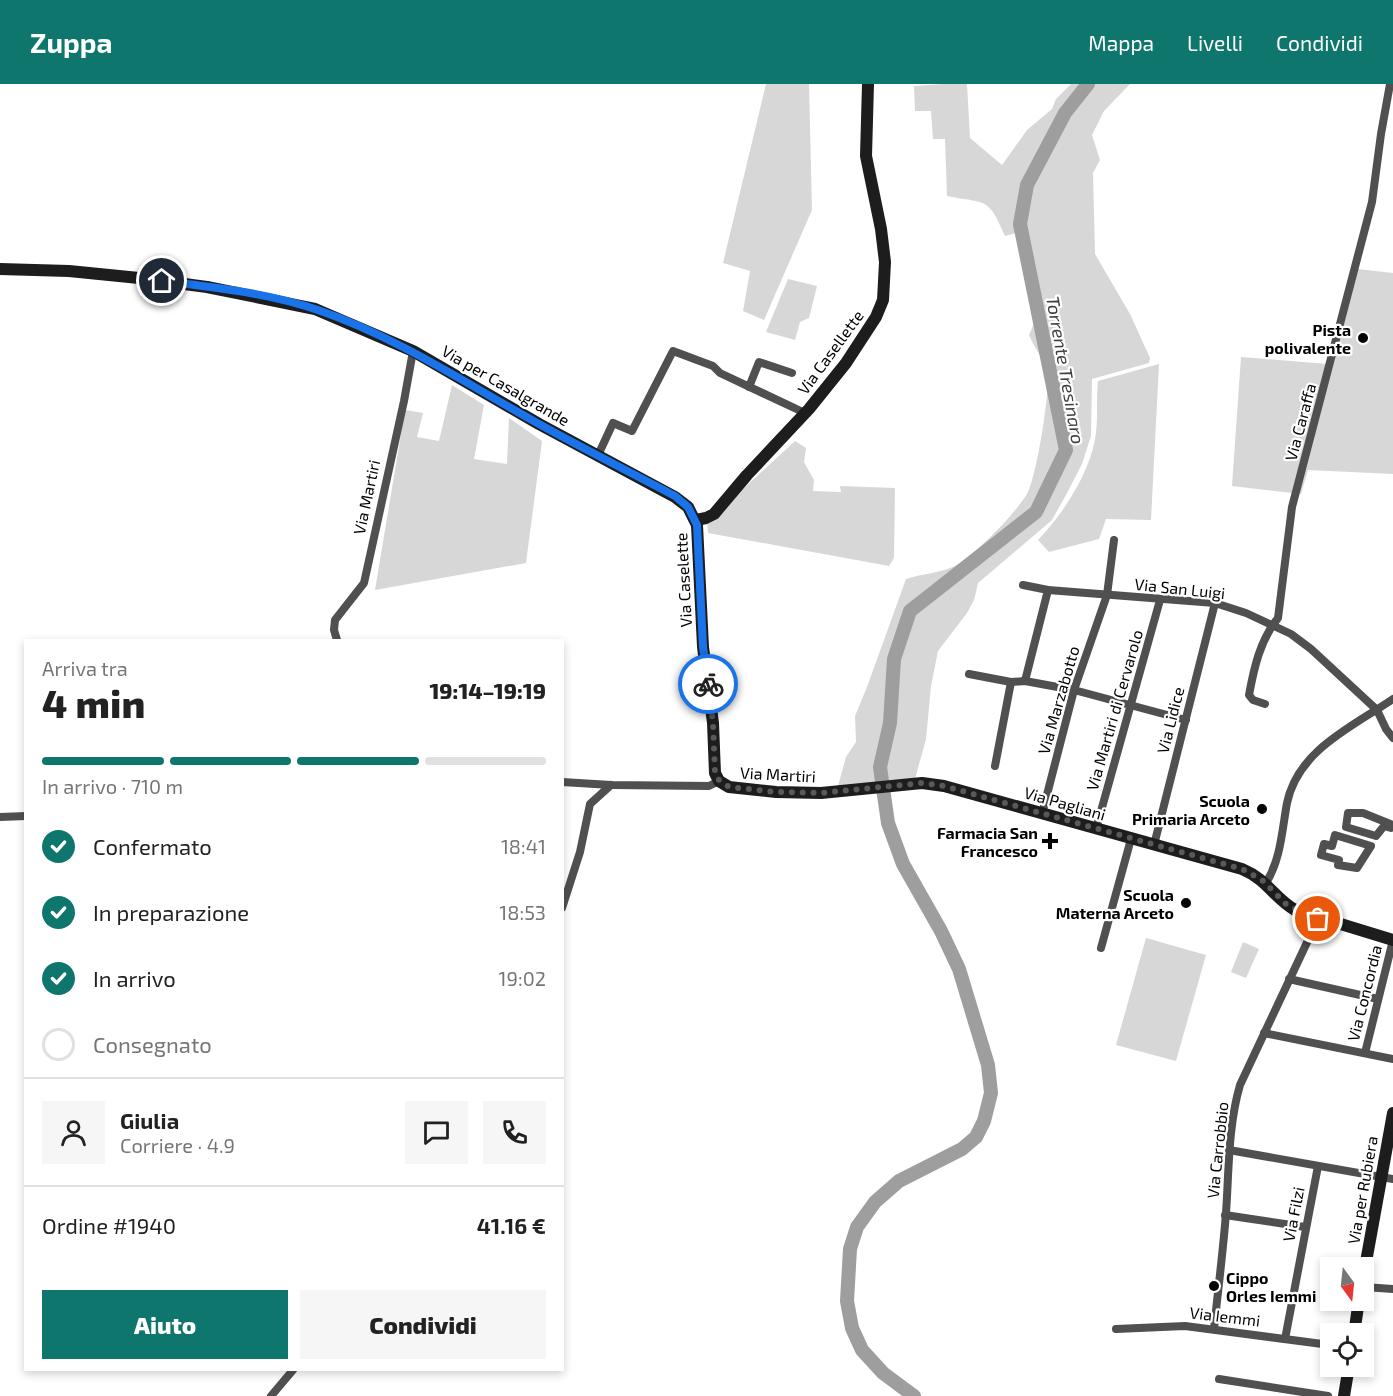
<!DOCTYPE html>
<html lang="it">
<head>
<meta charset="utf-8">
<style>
  :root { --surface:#fff; --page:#f6f6f6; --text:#222; --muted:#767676; --line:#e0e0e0; --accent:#0f766e }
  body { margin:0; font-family:"Exo 2",sans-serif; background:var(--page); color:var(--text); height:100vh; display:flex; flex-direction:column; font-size:22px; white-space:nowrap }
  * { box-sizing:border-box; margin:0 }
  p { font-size:20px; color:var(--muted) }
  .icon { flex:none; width:33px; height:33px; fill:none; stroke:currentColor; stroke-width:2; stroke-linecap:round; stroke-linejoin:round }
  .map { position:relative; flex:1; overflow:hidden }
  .side { position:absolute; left:24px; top:555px; width:540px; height:732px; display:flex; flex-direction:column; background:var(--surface); border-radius:0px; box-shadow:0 3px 9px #0003 }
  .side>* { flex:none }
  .needle { width:39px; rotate:165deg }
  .tools { position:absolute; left:1320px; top:1173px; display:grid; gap:12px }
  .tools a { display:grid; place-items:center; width:54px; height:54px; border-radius:0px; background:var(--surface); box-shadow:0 3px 9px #0003; font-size:30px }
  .pin { position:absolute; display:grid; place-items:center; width:51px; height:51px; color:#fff; margin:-26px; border:3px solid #fff; border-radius:50%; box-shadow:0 2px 6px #0007 }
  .courier { position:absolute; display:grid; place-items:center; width:60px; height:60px; margin:-30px; border:4px solid #1a73e8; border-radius:50%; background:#fff; color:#222; box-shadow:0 2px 8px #0007 }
  .summary em { font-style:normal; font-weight:800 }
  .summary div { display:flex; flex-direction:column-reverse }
  .summary { display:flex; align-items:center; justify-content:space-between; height:102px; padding:0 18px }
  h1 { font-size:39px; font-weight:800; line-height:45px }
  .bar { display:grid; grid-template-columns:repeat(4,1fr); gap:9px 6px; align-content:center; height:72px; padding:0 18px }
  .bar i { height:8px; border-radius:4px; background:var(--line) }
  .bar .on { background:var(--accent) }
  .bar p { grid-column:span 4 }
  .line { display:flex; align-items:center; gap:15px; padding:0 18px; border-top:2px solid var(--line) }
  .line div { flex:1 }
  .round { display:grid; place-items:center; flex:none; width:63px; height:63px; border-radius:0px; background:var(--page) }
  ol { padding:0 18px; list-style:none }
  li { display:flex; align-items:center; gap:18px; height:66px }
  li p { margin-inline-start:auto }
  li .icon { padding:6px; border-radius:50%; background:var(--accent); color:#fff; stroke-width:4 }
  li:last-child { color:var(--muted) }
  li i { width:33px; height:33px; border:3px solid var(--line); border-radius:50% }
  .cta { display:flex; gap:12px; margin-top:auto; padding:12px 18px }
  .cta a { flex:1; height:69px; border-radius:0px; background:var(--accent); color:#fff; font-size:24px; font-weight:800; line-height:69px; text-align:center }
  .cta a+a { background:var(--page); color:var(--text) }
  header { display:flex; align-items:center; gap:36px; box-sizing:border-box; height:84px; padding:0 30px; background:var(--accent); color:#fff }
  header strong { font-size:28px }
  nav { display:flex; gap:33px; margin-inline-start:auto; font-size:21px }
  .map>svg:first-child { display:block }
  .green { fill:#d7d7d7 }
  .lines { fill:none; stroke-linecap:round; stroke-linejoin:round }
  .river { stroke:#9e9e9e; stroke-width:14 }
  .street { stroke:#505050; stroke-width:8 }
  .secondary { stroke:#1d1d1d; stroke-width:12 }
  .done { stroke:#595959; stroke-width:6; stroke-dasharray:0 10.8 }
  .route { stroke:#1a73e8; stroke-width:8 }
  .poi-dot { fill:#000; stroke:#fff; stroke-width:2 }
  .labels { text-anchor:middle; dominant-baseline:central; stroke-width:4.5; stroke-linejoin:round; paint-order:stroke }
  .poi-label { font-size:16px; font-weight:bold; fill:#000; stroke:#fff; text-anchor:end }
  .street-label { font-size:16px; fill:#000; stroke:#fff }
  .water-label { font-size:18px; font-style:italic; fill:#3f3f3f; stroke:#fff }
</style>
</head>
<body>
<header>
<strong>Zuppa</strong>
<nav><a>Mappa</a><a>Livelli</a><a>Condividi</a></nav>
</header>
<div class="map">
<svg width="1393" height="1312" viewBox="0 0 1393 1312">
  <rect width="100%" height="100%" fill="#fff"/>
  <g class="green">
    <polygon points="766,0 809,0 812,126 764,236 743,227 750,187 723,179"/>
    <path d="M944 0H967L970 54 1002 81 1027 46 1052 25 1056 15 1071 0H1130L1104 27 1092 51 1100 76 1093 89 1095 170 1130 230 1150 274 1149 279 1092 295 1091 352 1082 380 1067 409 1052 436 978 499 974 516 967 529 938 567 931 602 926 655 915 695 838 702 846 673 856 658 855 632 867 603 906 495C921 490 941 489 955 482 976 470 1014 431 1027 410 1036 396 1051 305 1047 288 1044 276 1034 263 1029 251L1035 237 1016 149 1005 152C988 112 987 120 947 112L945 55H933L931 27H915L914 2Z"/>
    <polygon points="1358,185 1393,189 1393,390 1308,386 1301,410 1232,402 1241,273 1328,280"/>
    <polygon points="788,195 817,202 809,234 800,238 795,256 766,248"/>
    <path d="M1159 280 1151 436 1106 435 1099 455 1049 468 1038 456C1064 429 1092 386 1096 348 1098 331 1096 314 1098 297Z"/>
    <polygon points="452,301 484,321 474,375 507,380 509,334 542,357 526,479 375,506 405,326 423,329 417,353 439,357"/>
    <polygon points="795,357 806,364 804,378 814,396 813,407 841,408 840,402 895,404 894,474 889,482 708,449 707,438"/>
    <polygon points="1146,854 1206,871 1176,977 1116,961"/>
    <polygon points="1243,858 1259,865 1246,894 1231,888"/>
  </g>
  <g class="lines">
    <polyline class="river" points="914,1312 883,1289 862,1266 852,1244 847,1217 850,1165 857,1143 875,1118 899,1097 962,1065 976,1053 984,1037 991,1009 988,981 959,885 941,847 903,780 888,739 880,683 890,639 894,575 910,527 1036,428 1066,366 1020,140 1027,101 1065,29 1088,0"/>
    <g class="street">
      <polyline points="749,303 759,278 792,289"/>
      <polyline points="600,367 613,339 632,347 673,267 713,282 720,289 805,329"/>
      <polyline points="1023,501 1048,506 1215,519 1246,529 1291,550 1311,565 1377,626 1386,645 1393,654"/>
      <polyline points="337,556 334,546 335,536 364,499 404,317 413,267"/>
      <polyline points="969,590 1011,598 1025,597 1074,606 1186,636"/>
      <polyline points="1025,597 1048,506"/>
      <path d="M1265 620 1253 616 1249 611C1254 584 1260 556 1278 534L1292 423 1372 118 1381 50 1390 0"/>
      <polyline points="995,682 1011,598"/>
      <polyline points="562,698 611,701 709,702 719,697"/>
      <polygon points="1348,729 1363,729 1393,741 1391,744 1384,742 1376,752 1346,743"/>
      <polyline points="1042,730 1074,606 1107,511 1114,456"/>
      <polyline points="0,733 26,732"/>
      <polyline points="1096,745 1160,516"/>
      <polygon points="1335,751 1371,762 1357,784 1338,781 1339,776 1321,771 1324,760 1332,762"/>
      <polyline points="1154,761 1215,519"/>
      <path d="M1266 799C1281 775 1282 746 1287 719 1298 666 1352 643 1393 615"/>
      <polyline points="562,824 580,768 590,720 611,701"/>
      <polyline points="1101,864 1131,755"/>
      <polyline points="1289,895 1378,915"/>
      <polyline points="1264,949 1393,975"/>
      <polyline points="1365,969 1393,856"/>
      <polyline points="1229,1066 1393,1095"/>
      <polyline points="1225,1131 1305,1143"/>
      <polyline points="1364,1203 1393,1205"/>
      <polyline points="1116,1245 1185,1242 1330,1261"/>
      <path d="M1214 1245C1218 1206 1223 1168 1226 1129 1229 1087 1228 1042 1240 1001L1318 835"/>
      <polyline points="1285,1255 1318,1082"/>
      <polyline points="1219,1295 1328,1312"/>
      <polyline points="271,1312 293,1286"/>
    </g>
    <g class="secondary">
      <path d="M0 185 69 187 139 194 207 203 315 225 413 267 539 340 675 413 688 423 697 441 703 563 713 639 715 689 719 697 729 703 776 708 821 709 922 699 944 702 1242 785C1268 796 1273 813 1295 826L1393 856"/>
      <polyline points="696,436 706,434 714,430 747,391 809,325 846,279 876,233 883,216 885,178 881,145 866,72 868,0"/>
      <polyline points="1364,1189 1393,1029"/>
      <polyline points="1354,1250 1359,1216"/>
      <polyline points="1344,1312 1349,1282"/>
    </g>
  </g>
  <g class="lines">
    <polyline class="done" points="708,600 713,639 715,689 719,696 729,703 776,708 821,709 922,699 944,702 1242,785 1262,796 1287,821 1318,835"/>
    <path class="route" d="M162 197C213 203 268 209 318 226 399 254 465 299 539 340 584 365 630 388 675 412L688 423 697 441 703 563 708 600"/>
  </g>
  <g class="poi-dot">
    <circle cx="1363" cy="254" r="6"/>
    <circle cx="1262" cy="725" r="6"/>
    <path d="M1047 748h6v6h6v6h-6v6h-6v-6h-6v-6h6z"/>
    <circle cx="1186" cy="819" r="6"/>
    <circle cx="1214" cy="1202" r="6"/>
  </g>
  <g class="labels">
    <g class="poi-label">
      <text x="1351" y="245">Pista<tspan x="1351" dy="18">polivalente</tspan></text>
      <text x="1250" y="716">Scuola<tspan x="1250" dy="18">Primaria Arceto</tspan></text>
      <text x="1038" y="748">Farmacia San<tspan x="1038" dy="18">Francesco</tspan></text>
      <text x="1174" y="810">Scuola<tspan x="1174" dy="18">Materna Arceto</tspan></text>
      <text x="1226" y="1193" text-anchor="start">Cippo<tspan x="1226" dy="18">Orles Iemmi</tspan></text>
    </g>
    <g class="street-label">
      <text transform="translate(830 268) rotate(-54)">Via Casellette</text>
      <text transform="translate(506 301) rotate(30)">Via per Casalgrande</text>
      <text transform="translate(1300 338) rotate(-75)">Via Caraffa</text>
      <text transform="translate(366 413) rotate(-78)">Via Martiri</text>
      <text transform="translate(683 496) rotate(-93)">Via Caselette</text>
      <text transform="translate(1180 504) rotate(6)">Via San Luigi</text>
      <text transform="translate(1058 616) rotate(-74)">Via Marzabotto</text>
      <text transform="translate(1114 626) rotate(-74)">Via Martiri di Cervarolo</text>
      <text transform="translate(1170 636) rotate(-76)">Via Lidice</text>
      <text transform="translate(778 690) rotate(3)">Via Martiri</text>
      <text transform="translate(1065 719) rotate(16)">Via Pagliani</text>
      <text transform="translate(1364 909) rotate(-76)">Via Concordia</text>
      <text transform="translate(1217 1066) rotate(-84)">Via Carrobbio</text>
      <text transform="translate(1362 1106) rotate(-80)">Via per Rubiera</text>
      <text transform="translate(1293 1130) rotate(-79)">Via Filzi</text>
      <text transform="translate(1225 1232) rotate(7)">Via Iemmi</text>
    </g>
    <g class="water-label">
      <text transform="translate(1066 286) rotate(80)">Torrente Tresinaro</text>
    </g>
  </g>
</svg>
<div class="tools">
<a><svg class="needle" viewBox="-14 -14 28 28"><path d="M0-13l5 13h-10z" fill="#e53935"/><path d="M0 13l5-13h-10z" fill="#767676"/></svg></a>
<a><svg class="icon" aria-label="locate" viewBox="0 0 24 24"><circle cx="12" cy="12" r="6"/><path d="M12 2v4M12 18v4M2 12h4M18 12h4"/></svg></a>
</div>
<div class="pin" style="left:1318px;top:835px;background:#ea580c"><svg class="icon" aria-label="bag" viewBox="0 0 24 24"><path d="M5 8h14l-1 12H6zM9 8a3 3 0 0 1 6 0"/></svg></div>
<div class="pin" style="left:162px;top:197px;background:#1f2937"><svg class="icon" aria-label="home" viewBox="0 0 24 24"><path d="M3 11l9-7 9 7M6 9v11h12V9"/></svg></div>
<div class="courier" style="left:708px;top:600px"><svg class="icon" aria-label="bike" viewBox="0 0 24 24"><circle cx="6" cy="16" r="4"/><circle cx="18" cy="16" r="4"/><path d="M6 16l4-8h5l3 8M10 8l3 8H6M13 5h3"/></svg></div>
<section class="side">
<div class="summary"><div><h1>4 min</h1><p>Arriva tra</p></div><em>19:14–19:19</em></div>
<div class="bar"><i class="on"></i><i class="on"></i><i class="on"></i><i></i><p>In arrivo · 710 m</p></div>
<ol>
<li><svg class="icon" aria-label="check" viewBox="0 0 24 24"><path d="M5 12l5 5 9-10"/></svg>Confermato<p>18:41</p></li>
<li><svg class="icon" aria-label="check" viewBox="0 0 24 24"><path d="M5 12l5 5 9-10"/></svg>In preparazione<p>18:53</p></li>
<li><svg class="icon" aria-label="check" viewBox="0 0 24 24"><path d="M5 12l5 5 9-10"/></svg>In arrivo<p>19:02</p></li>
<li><i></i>Consegnato</li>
</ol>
<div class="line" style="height:108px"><a class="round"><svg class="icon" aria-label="person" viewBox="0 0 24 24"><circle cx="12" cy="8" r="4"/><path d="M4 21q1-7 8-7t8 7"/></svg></a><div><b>Giulia</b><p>Corriere · 4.9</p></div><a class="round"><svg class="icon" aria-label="chat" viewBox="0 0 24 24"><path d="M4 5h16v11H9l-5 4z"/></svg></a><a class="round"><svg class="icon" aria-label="phone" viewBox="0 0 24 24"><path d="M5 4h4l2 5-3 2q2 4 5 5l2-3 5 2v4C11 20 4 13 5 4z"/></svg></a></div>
<div class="line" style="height:78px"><div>Ordine #1940</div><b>41.16 €</b></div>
<div class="cta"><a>Aiuto</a><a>Condividi</a></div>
</section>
</div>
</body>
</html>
